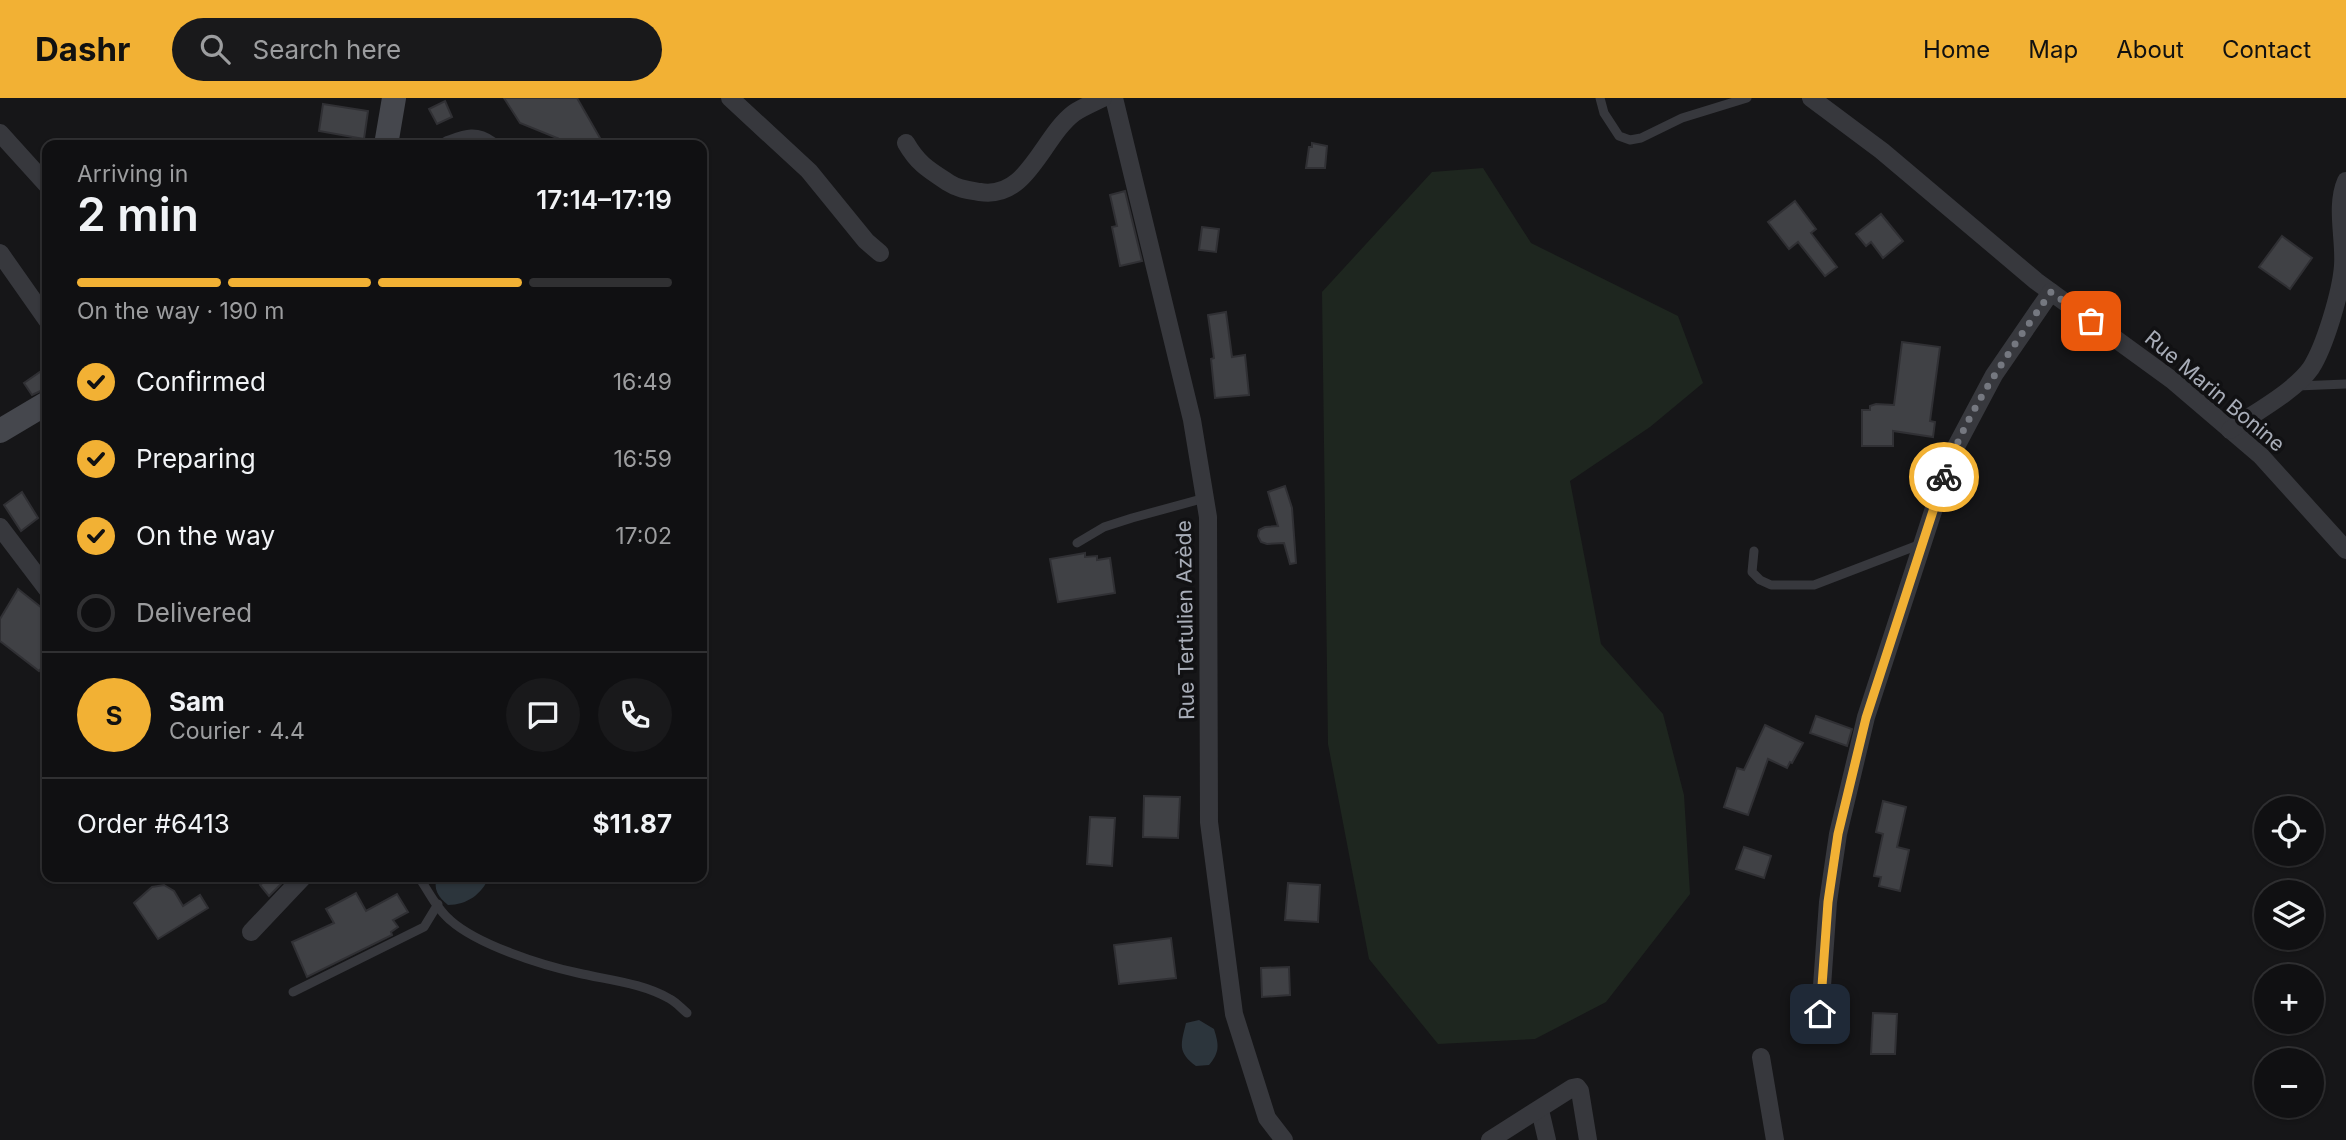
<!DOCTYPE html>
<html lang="en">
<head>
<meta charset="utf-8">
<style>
  :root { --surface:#101012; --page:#19191b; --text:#f1f3f6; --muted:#9c9d9f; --line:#303032; --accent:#f2b134 }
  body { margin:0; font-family:Inter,sans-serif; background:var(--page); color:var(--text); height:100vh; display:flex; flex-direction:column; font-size:26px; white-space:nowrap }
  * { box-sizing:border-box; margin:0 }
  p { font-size:23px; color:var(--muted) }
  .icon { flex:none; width:38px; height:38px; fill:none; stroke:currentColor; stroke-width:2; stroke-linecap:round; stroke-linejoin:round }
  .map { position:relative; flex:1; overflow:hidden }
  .drawer { position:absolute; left:42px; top:42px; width:665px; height:742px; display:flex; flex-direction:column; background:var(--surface); border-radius:14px; box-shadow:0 2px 5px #0004,0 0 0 2px var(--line) }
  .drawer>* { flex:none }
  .controls { position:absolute; left:2254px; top:698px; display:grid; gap:14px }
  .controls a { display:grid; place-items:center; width:70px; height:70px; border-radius:50%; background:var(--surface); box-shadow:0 2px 5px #0004,0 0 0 2px var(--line); font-size:35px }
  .pin { position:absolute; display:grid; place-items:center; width:60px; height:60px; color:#fff; margin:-30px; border-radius:14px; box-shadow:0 4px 10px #0006 }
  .courier { position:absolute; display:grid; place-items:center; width:70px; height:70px; margin:-35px; border:5px solid #f2b134; border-radius:50%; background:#fff; color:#222; box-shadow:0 2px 9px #0007 }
  .overview em { font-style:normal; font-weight:600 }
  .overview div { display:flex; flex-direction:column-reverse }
  .overview { display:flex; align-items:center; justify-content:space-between; height:119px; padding:0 35px }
  h1 { font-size:46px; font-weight:600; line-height:52px }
  .bar { display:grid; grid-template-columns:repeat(4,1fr); gap:10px 7px; align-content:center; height:84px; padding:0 35px }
  .bar i { height:9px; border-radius:5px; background:var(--line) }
  .bar .current { background:var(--accent) }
  .bar p { grid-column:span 4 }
  .line { display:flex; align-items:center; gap:18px; padding:0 35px; border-top:2px solid var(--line) }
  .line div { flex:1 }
  .round { display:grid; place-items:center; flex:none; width:74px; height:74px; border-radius:37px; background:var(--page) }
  ol { padding:0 35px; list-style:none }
  li { display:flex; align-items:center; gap:21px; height:77px }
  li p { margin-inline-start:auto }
  li .icon { padding:7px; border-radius:50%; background:var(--accent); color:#111; stroke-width:4 }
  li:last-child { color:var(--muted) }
  li i { width:38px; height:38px; border:4px solid var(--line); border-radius:50% }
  header { display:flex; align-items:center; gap:42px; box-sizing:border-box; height:98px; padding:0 35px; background:var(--accent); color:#111 }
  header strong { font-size:33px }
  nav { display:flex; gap:38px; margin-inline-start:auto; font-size:24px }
  .search { width:490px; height:63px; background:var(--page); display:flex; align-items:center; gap:18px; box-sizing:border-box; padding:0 24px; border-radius:38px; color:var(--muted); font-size:26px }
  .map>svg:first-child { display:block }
  .green { fill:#1e261f }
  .water { fill:#2c353c }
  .building { fill:#404145; stroke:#303034; stroke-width:2 }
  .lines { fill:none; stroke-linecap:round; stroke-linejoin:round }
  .lane { stroke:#37383d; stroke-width:9 }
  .street { stroke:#37383d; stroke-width:18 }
  .secondary { stroke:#45474d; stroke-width:24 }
  .done { stroke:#757880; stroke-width:7; stroke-dasharray:0 12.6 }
  .route { stroke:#f2b134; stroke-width:9 }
  .labels { text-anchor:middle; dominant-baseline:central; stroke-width:7; stroke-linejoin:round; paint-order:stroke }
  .street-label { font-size:21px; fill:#a8adb8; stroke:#111113 }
</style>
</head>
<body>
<header>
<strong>Dashr</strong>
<div class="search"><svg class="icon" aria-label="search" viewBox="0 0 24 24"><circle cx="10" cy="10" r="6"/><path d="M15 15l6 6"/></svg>Search here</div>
<nav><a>Home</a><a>Map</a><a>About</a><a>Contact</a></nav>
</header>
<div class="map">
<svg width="2346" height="1042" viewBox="0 0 2346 1042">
  <rect width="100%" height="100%" fill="#161618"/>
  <polygon class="green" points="1483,70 1531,145 1678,218 1703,285 1650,329 1570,383 1601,546 1663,616 1684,697 1690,796 1606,904 1535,941 1438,946 1369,861 1328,646 1322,194 1432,74"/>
  <g class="water">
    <path d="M437 779H489C482 796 467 807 448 807 438 799 433 791 437 779Z"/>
    <path d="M1199 922 1214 931C1219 947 1220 954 1209 967L1196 968C1177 954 1181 946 1186 925Z"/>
  </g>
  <g class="building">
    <polygon points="504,0 577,0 604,47 546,47 557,40 520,25"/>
    <polygon points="445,3 452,19 437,26 429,11"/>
    <polygon points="323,6 368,13 364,41 319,33"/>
    <polygon points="1312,45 1327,48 1325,70 1306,70 1309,49 1312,49"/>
    <polygon points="1125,93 1142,163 1120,168 1112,129 1117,128 1110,97"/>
    <polygon points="1795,103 1816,131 1811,135 1837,169 1825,178 1798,144 1789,151 1768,124"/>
    <polygon points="1881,116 1903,143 1883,160 1871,144 1866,148 1856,136"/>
    <polygon points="1202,129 1219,131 1216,154 1199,152"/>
    <polygon points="2282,138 2312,160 2290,191 2259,169"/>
    <polygon points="1226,214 1232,259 1245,257 1249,297 1215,300 1211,261 1214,260 1208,217"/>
    <polygon points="1902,244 1940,249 1930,323 1935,324 1933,339 1893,333 1893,348 1862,348 1862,312 1870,312 1870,308 1876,306 1894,307"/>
    <polygon points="47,269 47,290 32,297 24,285"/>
    <polygon points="1285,388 1292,410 1296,465 1290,466 1284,445 1267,446 1261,444 1258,438 1259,432 1265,429 1278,428 1268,394"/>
    <polygon points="22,394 38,420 21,433 4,407"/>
    <polygon points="1085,455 1085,459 1097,458 1097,462 1110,460 1115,495 1058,504 1050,461"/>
    <polygon points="18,491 47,514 47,563 39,573 0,543 0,521"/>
    <polygon points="1816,618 1852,631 1847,648 1810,635"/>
    <polygon points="1765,627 1803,645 1792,665 1790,664 1787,670 1768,661 1748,717 1724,709 1737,670 1744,672"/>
    <polygon points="1144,698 1180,699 1178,740 1143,739"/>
    <polygon points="1883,703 1906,709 1897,749 1909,752 1900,793 1879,788 1881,779 1874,778 1883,736 1876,734"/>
    <polygon points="1090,719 1115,720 1112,768 1087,766"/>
    <polygon points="1744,749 1771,758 1764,780 1736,771"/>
    <polygon points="262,779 288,779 269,798 260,787 265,783"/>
    <polygon points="1288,785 1320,787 1318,824 1285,822"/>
    <polygon points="164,787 174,793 183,808 200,797 208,810 158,841 134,805 152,789"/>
    <polygon points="356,795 366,813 397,796 408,814 393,822 398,829 391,834 392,837 307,879 292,844 334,825 326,811"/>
    <polygon points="1171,840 1176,880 1119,886 1114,847"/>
    <polygon points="1289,869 1290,897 1262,899 1261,870"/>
    <polygon points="1873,915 1897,916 1895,956 1871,956"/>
  </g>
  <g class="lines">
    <g class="lane">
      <polyline points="1600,0 1604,15 1619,38 1630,42 1641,40 1682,20 1747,0"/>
      <polyline points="2297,288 2346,286"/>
      <polyline points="1077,445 1104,429 1132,420 1205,400"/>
      <polyline points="1754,453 1752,474 1760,482 1771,487 1814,487 1921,446"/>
      <path d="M419 779C428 793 437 811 450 822 478 847 541 867 578 875 608 882 643 885 670 901 676 904 681 910 687 915"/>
      <polyline points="293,894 424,829 438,806"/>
    </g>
    <g class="street">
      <polyline points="730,0 809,73 866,143 880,155"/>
      <polyline points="1114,0 1192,322 1208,419 1209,724 1234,916 1267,1020 1284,1042"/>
      <polyline points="1811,0 1882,53 2036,183 2172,282 2261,358 2346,452"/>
      <polyline points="0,35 47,87"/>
      <path d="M906 45C918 66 929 72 949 85 958 91 968 92 980 94 1028 102 1042 39 1074 15 1083 9 1093 5 1103 0"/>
      <path d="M448 47C465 41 475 36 490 47"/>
      <polyline points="0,155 47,222"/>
      <path d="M2230 332C2254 315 2294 294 2311 270 2325 248 2341 194 2343 168 2345 141 2335 108 2346 83"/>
      <polyline points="0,429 47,491"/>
      <polyline points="251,834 303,779"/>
      <polyline points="1820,916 1828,804 1838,736 1866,619 1951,358 1994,277 2051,194"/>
      <polyline points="1761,959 1775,1042"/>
      <polyline points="1540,1012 1547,1042"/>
      <polyline points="1490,1042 1572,990 1577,989 1580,993 1588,1042"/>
    </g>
    <g class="secondary">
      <polyline points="386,47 394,0"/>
      <polyline points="0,333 47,305"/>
    </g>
  </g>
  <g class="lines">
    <path class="done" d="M1944 379C1967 311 2011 252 2051 194L2091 223"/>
    <polyline class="route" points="1820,916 1828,804 1838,736 1866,620 1944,379"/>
  </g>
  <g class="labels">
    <g class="street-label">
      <text transform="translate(2215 293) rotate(40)">Rue Marin Bonine</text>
      <text transform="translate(1185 522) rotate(-91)">Rue Tertulien Azède</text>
    </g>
  </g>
</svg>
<div class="controls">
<a><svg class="icon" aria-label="locate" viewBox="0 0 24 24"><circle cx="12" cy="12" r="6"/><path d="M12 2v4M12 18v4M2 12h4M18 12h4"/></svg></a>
<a><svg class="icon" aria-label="layers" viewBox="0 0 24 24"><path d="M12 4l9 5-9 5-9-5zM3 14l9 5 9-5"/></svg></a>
<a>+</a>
<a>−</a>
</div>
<div class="pin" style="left:2091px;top:223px;background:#ea580c"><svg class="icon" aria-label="bag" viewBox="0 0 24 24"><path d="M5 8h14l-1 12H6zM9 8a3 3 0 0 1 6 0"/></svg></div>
<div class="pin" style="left:1820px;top:916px;background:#1f2937"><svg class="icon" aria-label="home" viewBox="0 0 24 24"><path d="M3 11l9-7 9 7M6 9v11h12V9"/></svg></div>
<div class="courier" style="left:1944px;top:379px"><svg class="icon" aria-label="bike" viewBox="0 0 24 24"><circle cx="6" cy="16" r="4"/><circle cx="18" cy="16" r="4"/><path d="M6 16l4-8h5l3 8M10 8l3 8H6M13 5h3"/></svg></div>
<section class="drawer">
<div class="overview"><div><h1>2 min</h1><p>Arriving in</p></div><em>17:14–17:19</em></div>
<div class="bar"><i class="current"></i><i class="current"></i><i class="current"></i><i></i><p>On the way · 190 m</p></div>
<ol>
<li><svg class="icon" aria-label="check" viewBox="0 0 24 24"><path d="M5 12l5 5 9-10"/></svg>Confirmed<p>16:49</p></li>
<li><svg class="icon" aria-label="check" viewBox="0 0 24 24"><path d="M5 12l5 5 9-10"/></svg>Preparing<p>16:59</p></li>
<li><svg class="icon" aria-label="check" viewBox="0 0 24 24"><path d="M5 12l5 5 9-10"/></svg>On the way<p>17:02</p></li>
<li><i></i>Delivered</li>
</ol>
<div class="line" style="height:126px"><b class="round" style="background:var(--accent);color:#111">S</b><div><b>Sam</b><p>Courier · 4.4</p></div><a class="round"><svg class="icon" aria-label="chat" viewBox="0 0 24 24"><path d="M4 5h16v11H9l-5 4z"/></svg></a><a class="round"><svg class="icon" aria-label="phone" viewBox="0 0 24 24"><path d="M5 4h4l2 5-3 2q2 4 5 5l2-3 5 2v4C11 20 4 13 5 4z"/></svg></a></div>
<div class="line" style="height:91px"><div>Order #6413</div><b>$11.87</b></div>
</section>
</div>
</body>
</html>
